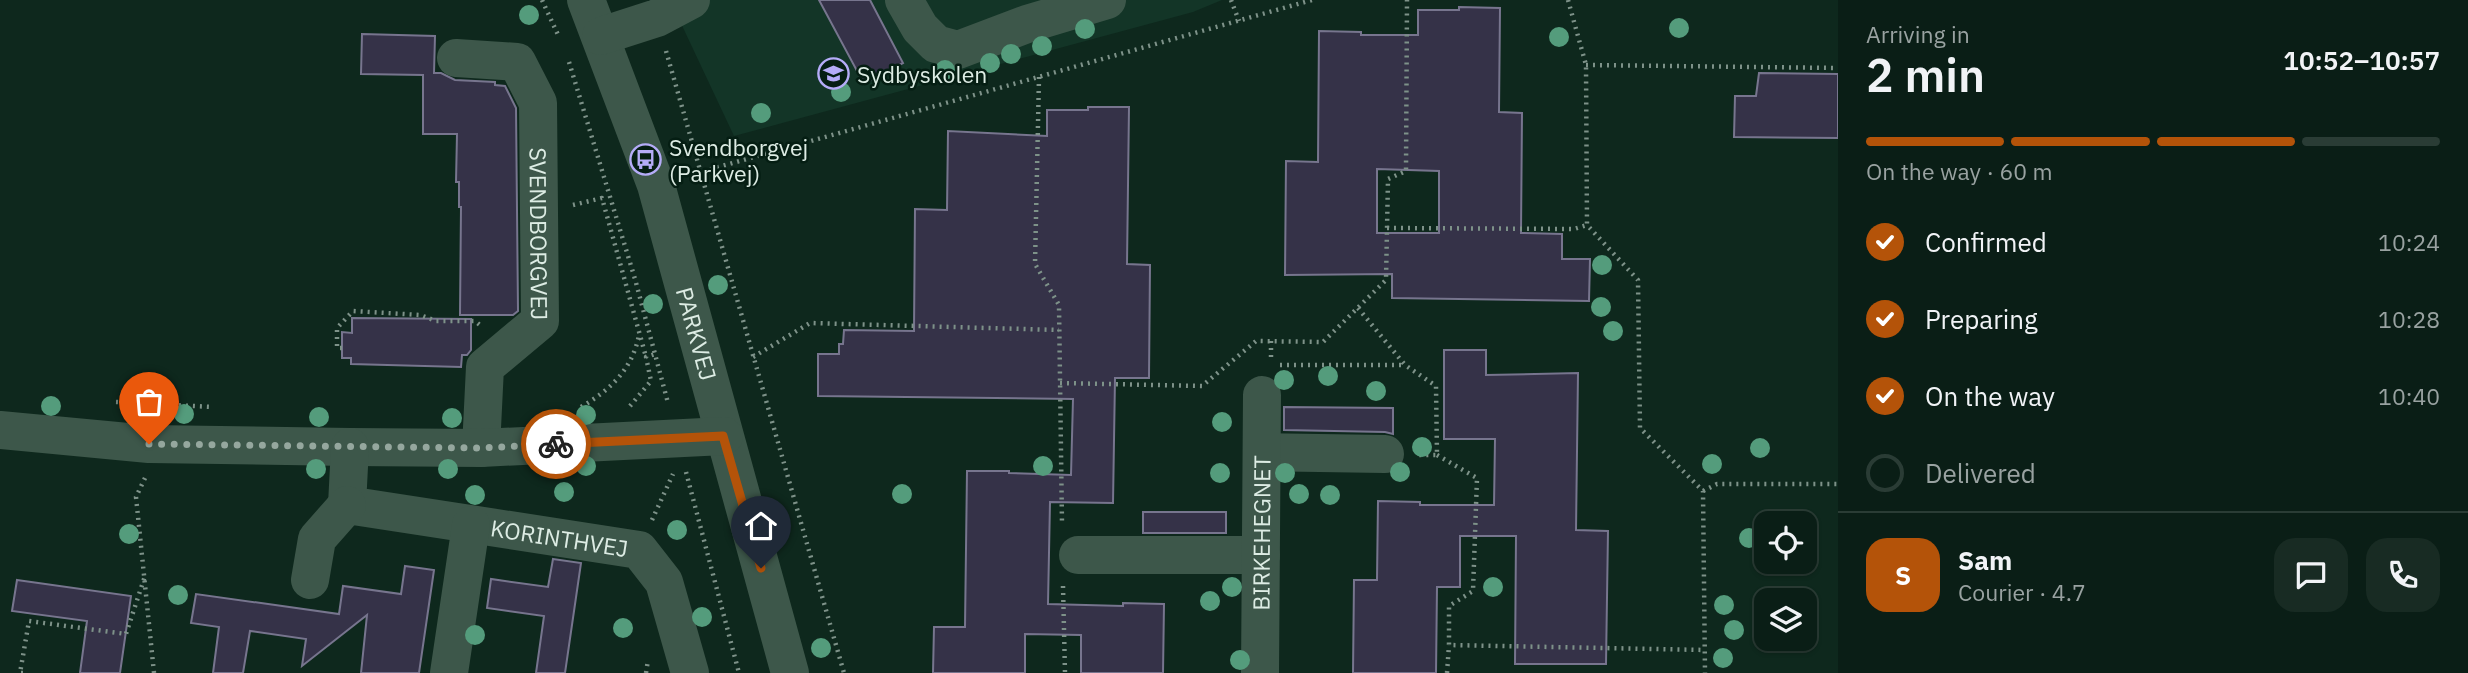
<!DOCTYPE html>
<html lang="en">
<head>
<meta charset="utf-8">
<style>
  :root { --surface:#0a1e16; --page:#182b23; --text:#f1f3f6; --muted:#99a2a1; --line:#2a3c35; --accent:#b45309 }
  body { margin:0; font-family:"IBM Plex Sans",sans-serif; background:var(--page); color:var(--text); height:100vh; display:flex; flex-direction:column; font-size:26px; white-space:nowrap }
  * { box-sizing:border-box; margin:0 }
  p { font-size:23px; color:var(--muted) }
  .icon { flex:none; width:38px; height:38px; fill:none; stroke:currentColor; stroke-width:2; stroke-linecap:round; stroke-linejoin:round }
  .map { position:relative; flex:1; overflow:hidden }
  .details { display:flex; flex-direction:column; background:var(--surface); width:630px }
  .details>* { flex:none }
  .controls { position:absolute; left:1754px; top:511px; display:grid; gap:14px }
  .controls a { display:grid; place-items:center; width:63px; height:63px; border-radius:14px; background:var(--surface); box-shadow:0 2px 5px #0004,0 0 0 2px var(--line); font-size:35px }
  .pin { position:absolute; display:grid; place-items:center; width:60px; height:60px; color:#fff; margin:-72px -30px; border-radius:50% 50% 50% 0; rotate:-45deg; box-shadow:0 0 7px #0007 }
  .pin .icon { rotate:45deg }
  .courier { position:absolute; display:grid; place-items:center; width:70px; height:70px; margin:-35px; border:5px solid #b45309; border-radius:50%; background:#fff; color:#222; box-shadow:0 2px 9px #0007 }
  .head em { font-style:normal; font-weight:600 }
  .head div { display:flex; flex-direction:column-reverse }
  .head { display:flex; align-items:center; justify-content:space-between; height:119px; padding:0 28px }
  h1 { font-size:46px; font-weight:600; line-height:52px }
  .bar { display:grid; grid-template-columns:repeat(4,1fr); gap:10px 7px; align-content:center; height:84px; padding:0 28px }
  .bar i { height:9px; border-radius:5px; background:var(--line) }
  .bar .current { background:var(--accent) }
  .bar p { grid-column:span 4 }
  .line { display:flex; align-items:center; gap:18px; padding:0 28px; border-top:2px solid var(--line) }
  .line div { flex:1 }
  .round { display:grid; place-items:center; flex:none; width:74px; height:74px; border-radius:21px; background:var(--page) }
  ol { padding:0 28px; list-style:none }
  li { display:flex; align-items:center; gap:21px; height:77px }
  li p { margin-inline-start:auto }
  li .icon { padding:7px; border-radius:50%; background:var(--accent); color:#fff; stroke-width:4 }
  li:last-child { color:var(--muted) }
  li i { width:38px; height:38px; border:4px solid var(--line); border-radius:50% }
  main { display:flex; flex:1; min-height:0 }
  .map>svg:first-child { display:block }
  .built { fill:#133527 }
  .building { fill:#353248; stroke:#77758e; stroke-width:2; fill-rule:evenodd }
  .lines { fill:none; stroke-linecap:round; stroke-linejoin:round }
  .path { stroke:#7e9289; stroke-width:4.5; stroke-dasharray:2 5; stroke-linecap:butt }
  .minor { stroke:#3d574a; stroke-width:38 }
  .tree { fill:#549c7c }
  .done { stroke:#95a79e; stroke-width:7; stroke-dasharray:0 12.6 }
  .route { stroke:#b45309; stroke-width:9 }
  .labels { text-anchor:middle; dominant-baseline:central; stroke-width:5; stroke-linejoin:round; paint-order:stroke }
  .poi-label { font-size:23px; fill:#ddece4; stroke:#051e13; text-anchor:start }
  .street-label { font-size:23px; fill:#ddece4; stroke:#051e13 }
</style>
</head>
<body>
<main>
<div class="map">
<svg width="1838" height="673" viewBox="0 0 1838 673">
  <rect width="100%" height="100%" fill="#0e281d"/>
  <polygon class="built" points="670,0 1222,0 1193,12 734,136"/>
  <g class="building">
    <polygon points="819,0 870,0 903,63 864,84"/>
    <path d="M1459 7 1500 8 1499 112 1522 113 1521 233 1562 234V259H1590L1589 301 1392 298V274L1285 275 1286 161 1318 162 1319 31 1361 32V35H1418V10H1459ZM1377 169 1439 171V233H1377Z"/>
    <polygon points="362,34 435,36 434,73 441,73 455,80 495,82 495,85 505,86 516,108 518,311 513,315 460,315 461,207 459,207 459,182 456,182 457,134 423,134 423,75 361,74"/>
    <polygon points="1759,73 1838,74 1838,138 1734,137 1735,96 1756,96"/>
    <polygon points="1088,107 1129,107 1127,264 1150,265 1149,378 1115,378 1113,503 1050,502 1048,604 1123,606 1123,603 1164,604 1163,673 1081,673 1081,635 1025,634 1025,673 933,673 934,627 965,627 967,471 1009,471 1009,473 1071,475 1073,399 818,396 818,354 839,354 839,344 843,344 844,330 914,331 915,209 947,210 948,131 1047,136 1047,110 1088,110"/>
    <polygon points="352,318 471,319 471,350 467,355 462,355 461,367 351,364 351,358 342,358 342,332 352,333"/>
    <polygon points="1444,350 1486,350 1486,375 1578,373 1576,530 1608,531 1606,664 1515,664 1516,536 1460,536 1460,587 1437,587 1436,673 1353,673 1354,580 1377,580 1378,501 1420,502 1420,505 1494,505 1495,439 1444,439"/>
    <polygon points="1284,407 1393,408 1393,434 1385,432 1284,430"/>
    <rect x="1143" y="512" width="83" height="21"/>
    <polygon points="553,559 581,563 565,673 536,673 544,616 487,608 491,579 548,587"/>
    <polygon points="405,566 434,570 419,673 361,673 367,615 302,666 306,639 250,631 243,673 213,673 219,627 191,623 196,594 339,614 343,586 401,594"/>
    <polygon points="17,580 131,596 120,673 80,673 87,621 12,611"/>
  </g>
  <g class="lines">
    <g class="path">
      <polyline points="542,0 559,37"/>
      <polyline points="1231,0 1239,21"/>
      <polyline points="1568,0 1586,65 1587,225 1638,280 1640,428 1703,491 1705,673"/>
      <polyline points="666,51 844,673"/>
      <polyline points="569,62 635,279 668,403"/>
      <polyline points="1586,65 1838,68"/>
      <polyline points="1039,77 1035,264 1059,305 1062,524"/>
      <polyline points="690,175 1312,0"/>
      <polyline points="573,205 602,198 646,357"/>
      <polyline points="1387,228 1574,229 1587,225"/>
      <polyline points="1358,308 1405,365 1436,386 1437,455 1419,455"/>
      <polyline points="1271,341 1271,362"/>
      <polyline points="342,348 337,348 337,328 353,311 420,315 436,321 475,321 480,325"/>
      <polyline points="753,357 810,323 1059,330"/>
      <polyline points="1280,365 1405,365"/>
      <polyline points="1060,383 1202,386 1256,341 1323,342 1386,280 1388,179 1406,171 1407,0"/>
      <polyline points="116,402 212,407"/>
      <polyline points="630,406 651,381 646,357 655,354"/>
      <path d="M581 407C610 390 632 370 639 335"/>
      <polyline points="1437,455 1477,478 1473,591 1449,606 1449,645 1705,650"/>
      <polyline points="686,472 739,673"/>
      <polyline points="145,478 136,497 154,673"/>
      <polyline points="1703,491 1717,484 1838,484"/>
      <polyline points="652,520 673,474"/>
      <polyline points="1063,586 1065,673"/>
      <polyline points="23,673 20,673 29,621 126,634 145,576"/>
      <polyline points="646,673 648,660"/>
      <polyline points="1447,673 1449,645"/>
    </g>
    <g class="minor">
      <path id="s1" d="M586 0 656 185 790 673"/>
      <polyline points="904,0 920,28 936,44 958,50 1027,24 1107,0"/>
      <polyline points="601,36 657,18 691,0"/>
      <path id="s2" d="M456 58 517 62 538 103 540 321 485 367 481 448"/>
      <polyline points="0,430 149,444 350,447 481,448 724,436"/>
      <path id="s3" d="M350 447 347 505 639 550 664 582 690 673"/>
      <polyline points="1262,452 1385,454"/>
      <polyline points="1078,555 1261,555"/>
      <polyline points="310,580 317,539 347,505"/>
      <polyline points="449,673 471,525"/>
      <path id="s4" d="M1260 673 1262 395"/>
    </g>
  </g>
  <g class="tree">
    <circle cx="529" cy="15" r="10"/>
    <circle cx="1679" cy="28" r="10"/>
    <circle cx="1085" cy="29" r="10"/>
    <circle cx="1559" cy="37" r="10"/>
    <circle cx="1042" cy="46" r="10"/>
    <circle cx="1011" cy="54" r="10"/>
    <circle cx="990" cy="63" r="10"/>
    <circle cx="945" cy="70" r="10"/>
    <circle cx="841" cy="92" r="10"/>
    <circle cx="761" cy="113" r="10"/>
    <circle cx="1602" cy="265" r="10"/>
    <circle cx="718" cy="285" r="10"/>
    <circle cx="653" cy="304" r="10"/>
    <circle cx="1601" cy="307" r="10"/>
    <circle cx="1613" cy="331" r="10"/>
    <circle cx="1328" cy="376" r="10"/>
    <circle cx="1284" cy="380" r="10"/>
    <circle cx="1376" cy="391" r="10"/>
    <circle cx="51" cy="406" r="10"/>
    <circle cx="184" cy="414" r="10"/>
    <circle cx="586" cy="415" r="10"/>
    <circle cx="319" cy="417" r="10"/>
    <circle cx="452" cy="418" r="10"/>
    <circle cx="1222" cy="422" r="10"/>
    <circle cx="1422" cy="447" r="10"/>
    <circle cx="1760" cy="448" r="10"/>
    <circle cx="1712" cy="464" r="10"/>
    <circle cx="586" cy="466" r="10"/>
    <circle cx="1043" cy="466" r="10"/>
    <circle cx="316" cy="469" r="10"/>
    <circle cx="448" cy="469" r="10"/>
    <circle cx="1400" cy="472" r="10"/>
    <circle cx="1220" cy="473" r="10"/>
    <circle cx="1285" cy="473" r="10"/>
    <circle cx="564" cy="492" r="10"/>
    <circle cx="902" cy="494" r="10"/>
    <circle cx="1299" cy="494" r="10"/>
    <circle cx="475" cy="495" r="10"/>
    <circle cx="1330" cy="495" r="10"/>
    <circle cx="677" cy="530" r="10"/>
    <circle cx="129" cy="534" r="10"/>
    <circle cx="1749" cy="538" r="10"/>
    <circle cx="1232" cy="587" r="10"/>
    <circle cx="1493" cy="587" r="10"/>
    <circle cx="178" cy="595" r="10"/>
    <circle cx="1210" cy="601" r="10"/>
    <circle cx="1724" cy="605" r="10"/>
    <circle cx="702" cy="617" r="10"/>
    <circle cx="623" cy="628" r="10"/>
    <circle cx="1734" cy="630" r="10"/>
    <circle cx="475" cy="635" r="10"/>
    <circle cx="821" cy="648" r="10"/>
    <circle cx="1723" cy="658" r="10"/>
    <circle cx="1240" cy="660" r="10"/>
  </g>
  <g class="lines">
    <polyline class="done" points="149,444 481,448 556,444"/>
    <polyline class="route" points="556,444 723,436 761,568"/>
  </g>
  <defs>
    <symbol id="school-ring" viewBox="-11 -11 22 22"><circle r="9.5" fill="#051e13" stroke="#b5acf8" stroke-width="1.5"/><path d="M0-5L7-2L0 1L-7-2ZM-4 1L0 2.5L4 1V4Q0 6-4 4Z" fill="#b5acf8"/></symbol>
    <symbol id="bus-ring" viewBox="-11 -11 22 22"><circle r="9.5" fill="#051e13" stroke="#b5acf8" stroke-width="1.5"/><path d="M-5-6H5V4H4V6H2V4H-2V6H-4V4H-5ZM-3.5-4V0h7V-4ZM-3.5 1.2v1.5H-2V1.2ZM2 1.2v1.5H3.5V1.2Z" fill="#b5acf8"/></symbol>
  </defs>
  <g fill-rule="evenodd">
    <use href="#school-ring" x="816" y="56" width="35" height="35"/>
    <use href="#bus-ring" x="628" y="142" width="35" height="35"/>
  </g>
  <g class="labels">
    <g class="poi-label">
      <text x="857" y="74">Sydbyskolen</text>
      <text x="669" y="147">Svendborgvej<tspan x="669" dy="26">(Parkvej)</tspan></text>
    </g>
    <g class="street-label">
      <text stroke="none"><textPath href="#s2" startOffset="238">SVENDBORGVEJ</textPath></text>
      <text stroke="none"><textPath href="#s1" startOffset="352">PARKVEJ</textPath></text>
      <text stroke="none"><textPath href="#s4" startOffset="140">BIRKEHEGNET</textPath></text>
      <text stroke="none"><textPath href="#s3" startOffset="273">KORINTHVEJ</textPath></text>
    </g>
  </g>
</svg>
<div class="controls">
<a><svg class="icon" aria-label="locate" viewBox="0 0 24 24"><circle cx="12" cy="12" r="6"/><path d="M12 2v4M12 18v4M2 12h4M18 12h4"/></svg></a>
<a><svg class="icon" aria-label="layers" viewBox="0 0 24 24"><path d="M12 4l9 5-9 5-9-5zM3 14l9 5 9-5"/></svg></a>
</div>
<div class="pin" style="left:149px;top:444px;background:#ea580c"><svg class="icon" aria-label="bag" viewBox="0 0 24 24"><path d="M5 8h14l-1 12H6zM9 8a3 3 0 0 1 6 0"/></svg></div>
<div class="pin" style="left:761px;top:568px;background:#1f2937"><svg class="icon" aria-label="home" viewBox="0 0 24 24"><path d="M3 11l9-7 9 7M6 9v11h12V9"/></svg></div>
<div class="courier" style="left:556px;top:444px"><svg class="icon" aria-label="bike" viewBox="0 0 24 24"><circle cx="6" cy="16" r="4"/><circle cx="18" cy="16" r="4"/><path d="M6 16l4-8h5l3 8M10 8l3 8H6M13 5h3"/></svg></div>
</div>
<section class="details">
<div class="head"><div><h1>2 min</h1><p>Arriving in</p></div><em>10:52–10:57</em></div>
<div class="bar"><i class="current"></i><i class="current"></i><i class="current"></i><i></i><p>On the way · 60 m</p></div>
<ol>
<li><svg class="icon" aria-label="check" viewBox="0 0 24 24"><path d="M5 12l5 5 9-10"/></svg>Confirmed<p>10:24</p></li>
<li><svg class="icon" aria-label="check" viewBox="0 0 24 24"><path d="M5 12l5 5 9-10"/></svg>Preparing<p>10:28</p></li>
<li><svg class="icon" aria-label="check" viewBox="0 0 24 24"><path d="M5 12l5 5 9-10"/></svg>On the way<p>10:40</p></li>
<li><i></i>Delivered</li>
</ol>
<div class="line" style="height:126px"><b class="round" style="background:var(--accent);color:#fff">S</b><div><b>Sam</b><p>Courier · 4.7</p></div><a class="round"><svg class="icon" aria-label="chat" viewBox="0 0 24 24"><path d="M4 5h16v11H9l-5 4z"/></svg></a><a class="round"><svg class="icon" aria-label="phone" viewBox="0 0 24 24"><path d="M5 4h4l2 5-3 2q2 4 5 5l2-3 5 2v4C11 20 4 13 5 4z"/></svg></a></div>
</section>
</main>
</body>
</html>
